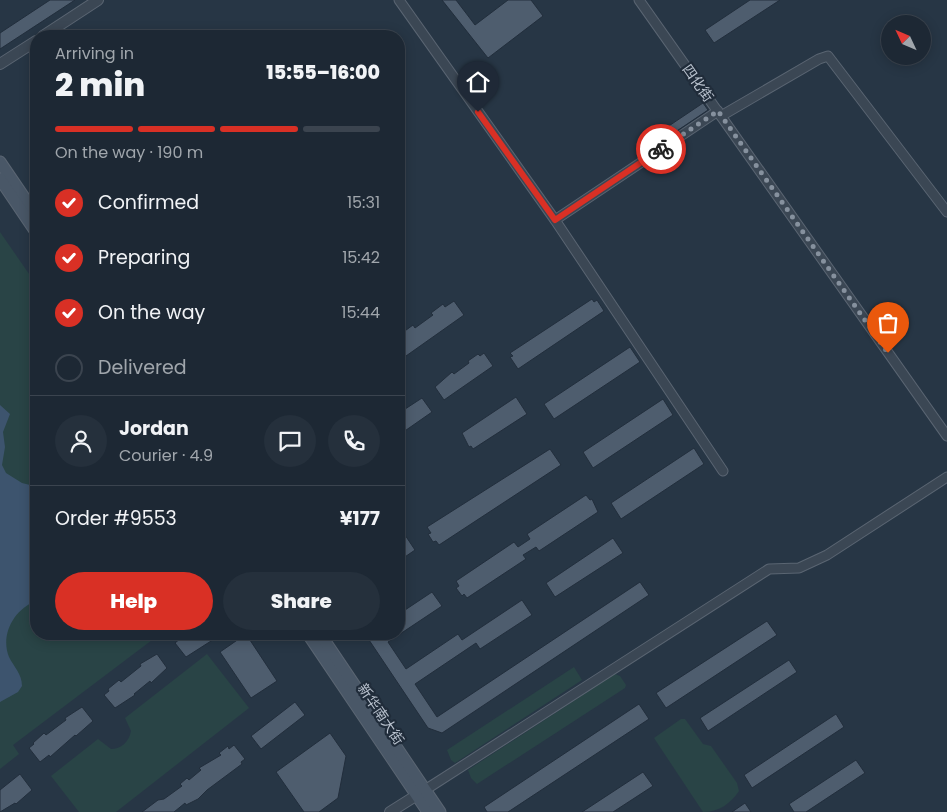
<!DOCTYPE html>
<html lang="en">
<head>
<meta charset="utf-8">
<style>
  :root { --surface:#1d2834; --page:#25303c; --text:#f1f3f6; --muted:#a0a6ac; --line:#3b444f; --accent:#d93025 }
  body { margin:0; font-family:Poppins,"Noto Sans SC",sans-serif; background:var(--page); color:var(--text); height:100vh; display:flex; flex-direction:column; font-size:19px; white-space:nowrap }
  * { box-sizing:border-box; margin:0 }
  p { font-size:16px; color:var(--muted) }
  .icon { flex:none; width:28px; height:28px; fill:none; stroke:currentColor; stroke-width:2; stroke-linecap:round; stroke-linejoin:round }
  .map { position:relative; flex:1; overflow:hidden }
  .side { position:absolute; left:30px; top:30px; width:375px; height:610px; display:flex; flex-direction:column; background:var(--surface); border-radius:20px; box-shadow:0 2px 12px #0003,0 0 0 1px var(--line) }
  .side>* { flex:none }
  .needle { width:32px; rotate:314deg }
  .controls { position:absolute; left:881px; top:15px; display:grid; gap:10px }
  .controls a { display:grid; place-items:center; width:50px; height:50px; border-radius:50%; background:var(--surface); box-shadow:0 2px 12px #0003,0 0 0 1px var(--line); font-size:25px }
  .pin { position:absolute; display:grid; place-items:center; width:42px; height:42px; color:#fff; margin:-51px -21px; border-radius:50% 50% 50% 0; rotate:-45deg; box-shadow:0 0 5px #0007 }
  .pin .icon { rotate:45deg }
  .courier { position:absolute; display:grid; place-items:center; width:50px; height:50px; margin:-25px; border:4px solid #d93025; border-radius:50%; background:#fff; color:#222; box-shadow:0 1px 6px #0007 }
  .summary em { font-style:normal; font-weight:800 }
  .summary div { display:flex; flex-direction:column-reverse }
  .summary { display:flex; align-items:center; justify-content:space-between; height:85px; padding:0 25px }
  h1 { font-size:32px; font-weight:800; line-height:38px }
  .bar { display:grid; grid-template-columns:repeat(4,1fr); gap:8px 5px; align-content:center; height:60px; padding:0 25px }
  .bar i { height:6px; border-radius:4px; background:var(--line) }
  .bar .on { background:var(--accent) }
  .bar p { grid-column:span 4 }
  .line { display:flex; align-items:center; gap:12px; padding:0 25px; border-top:1px solid var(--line) }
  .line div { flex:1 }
  .round { display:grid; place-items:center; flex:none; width:52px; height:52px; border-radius:26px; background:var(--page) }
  ol { padding:0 25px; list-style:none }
  li { display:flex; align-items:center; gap:15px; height:55px }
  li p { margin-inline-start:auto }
  li .icon { padding:5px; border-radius:50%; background:var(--accent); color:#fff; stroke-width:4 }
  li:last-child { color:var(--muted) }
  li i { width:28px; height:28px; border:2px solid var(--line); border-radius:50% }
  .primary-button { display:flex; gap:10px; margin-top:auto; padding:10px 25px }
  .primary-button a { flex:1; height:58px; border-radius:30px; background:var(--accent); color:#fff; font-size:20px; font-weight:800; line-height:58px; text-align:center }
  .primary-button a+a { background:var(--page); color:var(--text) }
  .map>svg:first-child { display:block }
  .green { fill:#294446 }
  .water { fill:#3d546e }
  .building { fill:#4e5d6e; stroke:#222e3c }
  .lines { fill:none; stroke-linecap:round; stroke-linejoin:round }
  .minor-casing { stroke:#5a6572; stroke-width:11 }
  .tertiary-casing { stroke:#5a6572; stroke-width:12 }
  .secondary-casing { stroke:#5a6572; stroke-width:13 }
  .minor { stroke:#3b4754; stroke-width:9 }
  .tertiary { stroke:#3b4754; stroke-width:10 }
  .secondary { stroke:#495767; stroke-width:11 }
  .done { stroke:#86919e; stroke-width:5; stroke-dasharray:0 9 }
  .route { stroke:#d93025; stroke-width:6 }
  .labels { text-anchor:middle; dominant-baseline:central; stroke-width:4.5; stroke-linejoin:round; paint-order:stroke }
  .street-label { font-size:14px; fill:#b9c2ce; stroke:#202c3a }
</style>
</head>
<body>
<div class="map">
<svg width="947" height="812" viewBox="0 0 947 812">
  <rect width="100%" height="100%" fill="#273645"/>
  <g class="green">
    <polygon points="0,232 36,284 36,634 160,634 13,745 19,754 0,769"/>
    <path d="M207 654 249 708 116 812H79L51 776 98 739 111 749C121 749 129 742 131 731L125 718Z"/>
    <polygon points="574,667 582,680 455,763 451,760 447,750"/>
    <polygon points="615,674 620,676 626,685 625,688 477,784 471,778 468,770"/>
    <path d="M681 719H685L703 744 711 746 737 783 739 791C730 804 719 812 703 812L654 738Z"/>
  </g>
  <path class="water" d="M0 405 10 414 3 432 5 447 2 465 6 473 22 483 30 485 36 493V601C14 609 0 635 9 657 14 667 22 674 22 686L18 692 0 702Z"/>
  <g class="building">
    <polygon points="50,0 75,0 0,49 0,33"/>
    <polygon points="442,0 456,0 475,25 508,0 531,0 543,16 488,58"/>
    <polygon points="750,0 780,0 714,43 705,30"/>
    <polygon points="703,103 708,110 647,151 642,144"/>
    <polygon points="592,299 594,302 597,300 604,311 518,369 510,357 513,356 510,353"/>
    <polygon points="454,301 464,315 406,356 399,346 399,339 404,336 402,333 413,325 415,328 433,315 431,313 443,304 445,307"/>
    <polygon points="630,347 640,362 554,419 544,404"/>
    <polygon points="484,353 493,366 444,400 435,387 452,372 454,374 469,363 468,361 478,354 480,356"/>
    <polygon points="516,397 527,414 473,449 471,446 469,447 462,433"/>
    <polygon points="422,398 432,412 399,435 399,413"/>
    <polygon points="663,399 673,415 593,468 583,452"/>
    <polygon points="694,448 704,464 621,519 611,503"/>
    <polygon points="550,449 561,465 439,545 436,541 433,542 428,534 431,533 427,527"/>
    <polygon points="586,495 590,500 592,499 598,512 539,551 536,547 523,555 526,559 467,598 464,594 462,596 456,588 459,586 456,581 514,542 518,547 530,539 527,534"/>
    <polygon points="403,532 415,550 399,561 399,535"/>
    <polygon points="613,538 623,553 555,597 546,583"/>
    <polygon points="640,582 649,595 442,733 428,728 365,634 399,634 399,614 432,592 442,606 388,642 406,669 458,634 462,640 522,600 532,615 480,649 476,643 415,684 437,717"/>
    <polygon points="767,621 777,635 666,708 656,693"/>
    <polygon points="178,634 222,634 186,657 175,643 181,638"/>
    <polygon points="246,634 277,681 251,698 220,652"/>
    <polygon points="157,654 167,668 151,683 150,681 134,694 135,695 115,708 104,695 109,691 108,689 119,680 121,682 141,666 140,664"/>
    <polygon points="789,660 797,672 708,731 700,718"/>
    <polygon points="295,702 305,715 261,749 251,736"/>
    <polygon points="639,704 649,719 508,812 487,812 484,807"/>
    <polygon points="82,707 93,721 76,736 75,735 50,757 49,755 40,762 29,748 34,744 33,743 44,733 46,735 66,720 65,718"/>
    <polygon points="836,714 844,727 752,788 744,775"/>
    <polygon points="330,733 346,756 338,798 319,812 304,812 276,772"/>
    <polygon points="234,745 245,759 241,762 242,764 207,790 198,799 186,805 185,803 174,812 142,812 158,800 164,799 182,786 180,784 187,778 189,780 201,770 199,768 221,755 219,753 228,746 229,749"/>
    <polygon points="856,760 865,773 806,812 794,812 789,804"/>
    <polygon points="643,772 653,786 613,812 582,812"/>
    <polygon points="20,774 32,790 16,804 15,803 0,812 0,790"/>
    <polygon points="745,803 751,812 732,812"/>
  </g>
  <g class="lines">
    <defs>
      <g id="minor">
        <polyline points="399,0 555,220 723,471"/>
        <polyline points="639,0 947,436"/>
        <polyline points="721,116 819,59 828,56 947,212"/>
        <polyline points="555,220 718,111"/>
        <polyline points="425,790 769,569 799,568 827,555 947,477"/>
      </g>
      <g id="tertiary">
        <polyline points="43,36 98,0"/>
        <polyline points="0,64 36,41"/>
        <polyline points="390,812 417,795"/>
      </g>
      <g id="secondary">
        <polyline points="0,162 36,215"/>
        <polyline points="0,179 36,232"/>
        <polyline points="308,634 428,812"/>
        <polyline points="320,634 440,812"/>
      </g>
    </defs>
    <use href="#minor" class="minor-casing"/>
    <use href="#tertiary" class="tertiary-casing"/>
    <use href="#secondary" class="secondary-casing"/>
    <use href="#minor" class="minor"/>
    <use href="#tertiary" class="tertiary"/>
    <use href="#secondary" class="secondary"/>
  </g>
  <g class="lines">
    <polyline class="done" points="661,149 718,111 888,353"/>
    <polyline class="route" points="478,112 555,220 661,149"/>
  </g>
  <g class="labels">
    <g class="street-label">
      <text transform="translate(698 83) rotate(55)">四化街</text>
      <text transform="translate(381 714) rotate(56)">新华南大街</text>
    </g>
  </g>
</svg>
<div class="controls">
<a><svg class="needle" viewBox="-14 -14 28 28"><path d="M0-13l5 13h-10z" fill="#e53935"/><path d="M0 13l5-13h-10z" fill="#a0a6ac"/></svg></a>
</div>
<div class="pin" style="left:888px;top:353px;background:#ea580c"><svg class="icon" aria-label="bag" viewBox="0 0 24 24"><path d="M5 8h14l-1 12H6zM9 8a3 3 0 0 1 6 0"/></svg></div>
<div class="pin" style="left:478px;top:112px;background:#1f2937"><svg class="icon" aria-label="home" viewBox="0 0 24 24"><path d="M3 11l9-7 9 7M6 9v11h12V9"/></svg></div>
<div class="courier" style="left:661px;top:149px"><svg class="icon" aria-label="bike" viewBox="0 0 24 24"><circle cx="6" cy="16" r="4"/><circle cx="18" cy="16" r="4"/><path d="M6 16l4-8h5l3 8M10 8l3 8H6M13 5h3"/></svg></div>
<section class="side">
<div class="summary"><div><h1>2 min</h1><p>Arriving in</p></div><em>15:55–16:00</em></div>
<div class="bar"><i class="on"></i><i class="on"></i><i class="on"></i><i></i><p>On the way · 190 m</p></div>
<ol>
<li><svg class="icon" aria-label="check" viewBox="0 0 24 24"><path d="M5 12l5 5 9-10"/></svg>Confirmed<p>15:31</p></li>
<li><svg class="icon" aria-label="check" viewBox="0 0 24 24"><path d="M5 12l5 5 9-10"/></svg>Preparing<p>15:42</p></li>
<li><svg class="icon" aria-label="check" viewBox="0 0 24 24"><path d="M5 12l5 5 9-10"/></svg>On the way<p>15:44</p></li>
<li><i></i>Delivered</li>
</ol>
<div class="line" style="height:90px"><a class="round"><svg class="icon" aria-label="person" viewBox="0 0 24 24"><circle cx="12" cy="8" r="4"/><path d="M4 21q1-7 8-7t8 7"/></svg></a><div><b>Jordan</b><p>Courier · 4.9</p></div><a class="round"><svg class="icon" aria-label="chat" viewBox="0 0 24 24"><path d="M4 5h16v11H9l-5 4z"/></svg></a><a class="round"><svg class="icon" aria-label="phone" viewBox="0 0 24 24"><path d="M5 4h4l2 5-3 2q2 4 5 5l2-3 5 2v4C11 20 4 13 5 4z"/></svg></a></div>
<div class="line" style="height:65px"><div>Order #9553</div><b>¥177</b></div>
<div class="primary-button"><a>Help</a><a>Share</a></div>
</section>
</div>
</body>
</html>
